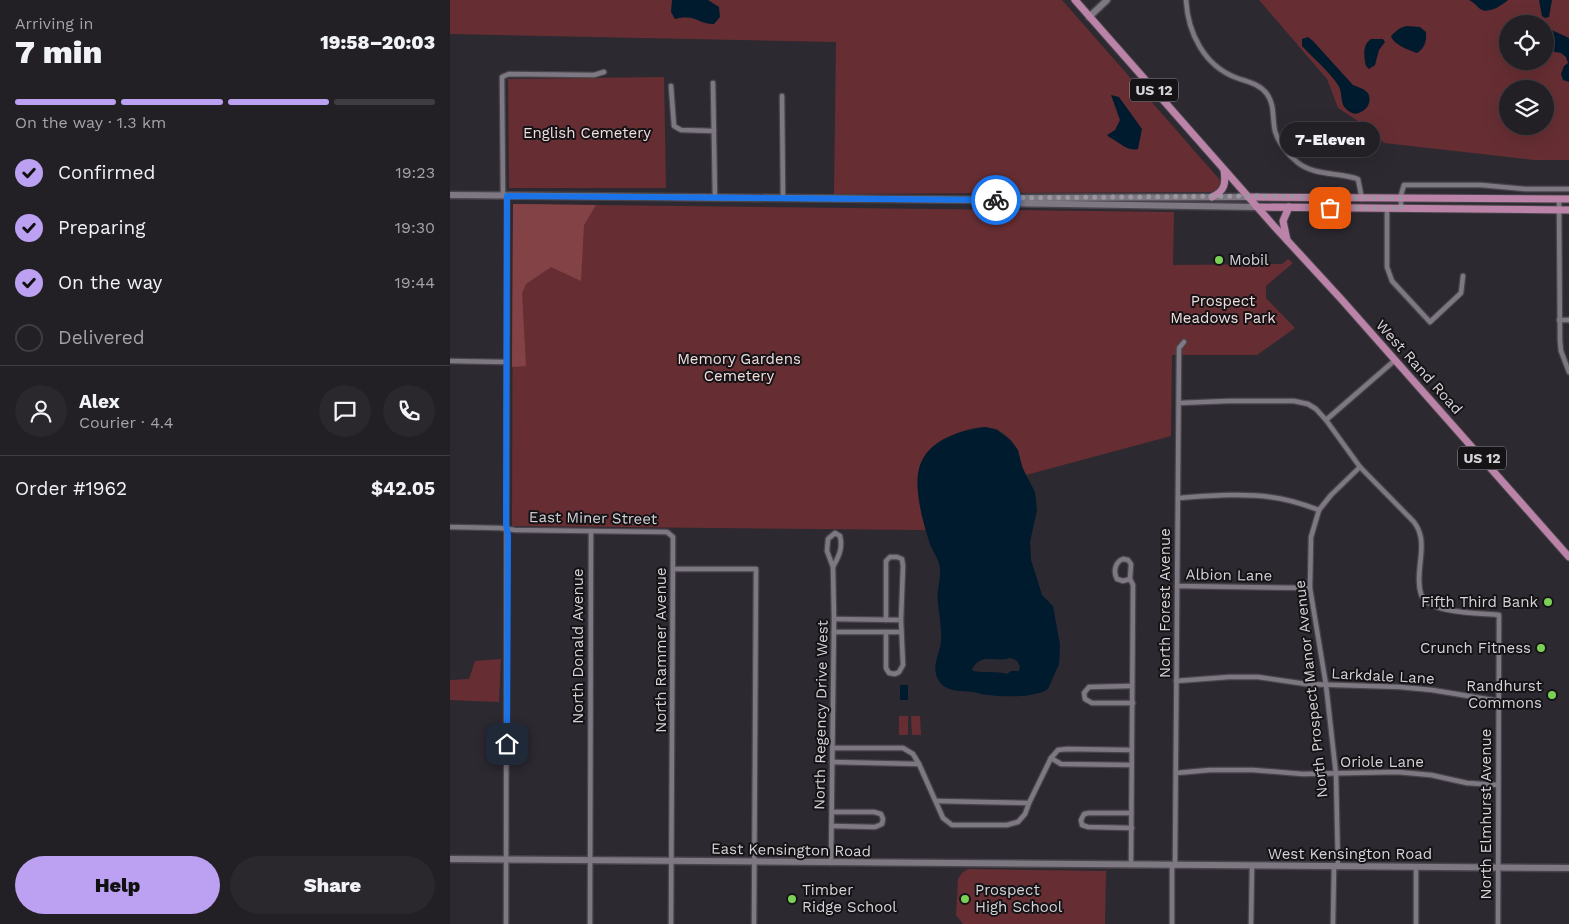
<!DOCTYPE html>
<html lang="en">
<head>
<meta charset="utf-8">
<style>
  :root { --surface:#221f25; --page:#2a272d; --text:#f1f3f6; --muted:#a2a2a7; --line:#3f3d42; --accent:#bca0f2 }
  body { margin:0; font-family:"Work Sans",sans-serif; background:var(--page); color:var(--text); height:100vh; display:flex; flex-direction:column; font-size:19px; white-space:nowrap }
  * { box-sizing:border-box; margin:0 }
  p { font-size:16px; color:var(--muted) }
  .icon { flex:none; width:28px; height:28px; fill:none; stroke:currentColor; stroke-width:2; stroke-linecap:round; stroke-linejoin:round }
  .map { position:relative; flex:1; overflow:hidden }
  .drawer { display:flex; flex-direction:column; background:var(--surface); width:450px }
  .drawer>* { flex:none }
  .controls { position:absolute; left:1049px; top:15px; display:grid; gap:10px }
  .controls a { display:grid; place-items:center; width:55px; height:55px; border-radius:50%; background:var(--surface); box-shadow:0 5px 20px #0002,0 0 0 1px var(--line); font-size:25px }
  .pin { position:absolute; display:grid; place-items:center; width:42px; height:42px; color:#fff; margin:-21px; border-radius:10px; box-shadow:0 2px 8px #0006 }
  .courier { position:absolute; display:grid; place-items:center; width:50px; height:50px; margin:-25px; border:4px solid #1a73e8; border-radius:50%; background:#fff; color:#222; box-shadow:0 1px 6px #0007 }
  .bubble { position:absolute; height:35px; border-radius:18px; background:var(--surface); box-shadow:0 5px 20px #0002,0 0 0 1px var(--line); font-size:16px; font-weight:800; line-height:35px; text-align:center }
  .headline em { font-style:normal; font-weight:800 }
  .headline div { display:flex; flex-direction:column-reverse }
  .headline { display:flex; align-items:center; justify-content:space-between; height:85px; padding:0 15px }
  h1 { font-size:32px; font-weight:800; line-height:38px }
  .bar { display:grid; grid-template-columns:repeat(4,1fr); gap:8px 5px; align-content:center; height:60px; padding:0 15px }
  .bar i { height:6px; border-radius:4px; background:var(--line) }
  .bar .current { background:var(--accent) }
  .bar p { grid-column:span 4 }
  .line { display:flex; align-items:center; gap:12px; padding:0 15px; border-top:1px solid var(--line) }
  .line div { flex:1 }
  .round { display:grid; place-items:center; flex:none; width:52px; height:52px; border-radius:26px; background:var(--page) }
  ol { padding:0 15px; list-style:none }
  li { display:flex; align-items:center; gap:15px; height:55px }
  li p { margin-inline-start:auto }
  li .icon { padding:5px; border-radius:50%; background:var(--accent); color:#111; stroke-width:4 }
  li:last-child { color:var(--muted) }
  li i { width:28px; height:28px; border:2px solid var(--line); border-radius:50% }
  .primary-button { display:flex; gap:10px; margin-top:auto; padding:10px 15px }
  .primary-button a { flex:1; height:58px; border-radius:30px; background:var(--accent); color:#111; font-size:20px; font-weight:800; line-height:58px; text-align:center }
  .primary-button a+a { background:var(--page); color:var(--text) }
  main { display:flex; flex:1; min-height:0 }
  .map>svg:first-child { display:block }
  .green { fill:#662e32; fill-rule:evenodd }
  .forest { fill:#834346 }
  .water { fill:#001a2e; fill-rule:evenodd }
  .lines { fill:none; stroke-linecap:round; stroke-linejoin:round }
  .street-casing { stroke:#48444b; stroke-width:7 }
  .secondary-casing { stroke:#48444b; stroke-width:9 }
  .primary-casing { stroke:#48444b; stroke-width:9 }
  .street { stroke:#7d7882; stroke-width:4.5 }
  .secondary { stroke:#7d7882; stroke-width:6 }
  .primary { stroke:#ba83a7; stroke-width:7 }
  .done { stroke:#9a989e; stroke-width:5; stroke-dasharray:0 9 }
  .route { stroke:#1a73e8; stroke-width:6 }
  .poi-dot { fill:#7bd156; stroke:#151316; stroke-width:2 }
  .labels { text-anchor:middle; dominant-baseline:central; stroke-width:4; stroke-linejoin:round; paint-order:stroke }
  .shield { fill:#151316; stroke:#9b999e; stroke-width:1 }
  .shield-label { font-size:14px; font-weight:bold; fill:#d5d3d8 }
  .park-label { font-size:15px; fill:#f1dcdc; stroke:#151316 }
  .poi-label { font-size:15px; fill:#d5d3d8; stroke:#151316; text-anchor:start }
  .street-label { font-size:15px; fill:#d5d3d8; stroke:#151316 }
</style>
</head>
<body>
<main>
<section class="drawer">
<div class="headline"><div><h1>7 min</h1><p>Arriving in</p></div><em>19:58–20:03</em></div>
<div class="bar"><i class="current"></i><i class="current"></i><i class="current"></i><i></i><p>On the way · 1.3 km</p></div>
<ol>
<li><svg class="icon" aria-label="check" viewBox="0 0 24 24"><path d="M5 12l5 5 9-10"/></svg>Confirmed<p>19:23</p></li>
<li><svg class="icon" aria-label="check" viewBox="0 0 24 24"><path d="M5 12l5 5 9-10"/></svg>Preparing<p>19:30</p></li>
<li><svg class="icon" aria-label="check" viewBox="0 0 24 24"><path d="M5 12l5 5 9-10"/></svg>On the way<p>19:44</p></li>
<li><i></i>Delivered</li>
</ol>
<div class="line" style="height:90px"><a class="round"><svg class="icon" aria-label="person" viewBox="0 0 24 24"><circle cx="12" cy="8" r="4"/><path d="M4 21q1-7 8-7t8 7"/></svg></a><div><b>Alex</b><p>Courier · 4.4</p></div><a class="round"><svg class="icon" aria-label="chat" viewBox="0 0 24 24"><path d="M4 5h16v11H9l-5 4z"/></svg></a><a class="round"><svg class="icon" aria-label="phone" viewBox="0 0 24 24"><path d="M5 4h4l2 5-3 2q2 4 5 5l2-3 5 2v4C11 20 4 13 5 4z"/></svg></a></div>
<div class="line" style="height:65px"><div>Order #1962</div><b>$42.05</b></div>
<div class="primary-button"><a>Help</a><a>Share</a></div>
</section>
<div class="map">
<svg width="1119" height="924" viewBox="0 0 1119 924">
  <rect width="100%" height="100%" fill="#2d2931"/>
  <g class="green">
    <polygon points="0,0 612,0 770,180 769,188 765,192 384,194 386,42 0,34"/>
    <path d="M809 0H1119V160H1084L934 143 908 121 888 108 877 79ZM1058 24H1095V61H1058ZM1058 89H1095V126H1058Z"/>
    <polygon points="214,77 216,188 59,188 58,79"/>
    <path d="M63 204 724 212 723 265 832 264 838 259 843 263 816 286V298L845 328 807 355H722L721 436 576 475C570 464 570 450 561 440 556 435 549 429 542 428 520 422 477 444 470 465 463 485 471 510 476 530L62 526Z"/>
    <polygon points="51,659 49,702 0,700 0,680 19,679 25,661"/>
    <rect x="449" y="716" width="9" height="19"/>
    <polygon points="461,716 470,716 471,735 462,735"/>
    <polygon points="518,869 656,871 655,924 513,924 506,915 508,879 512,873"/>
  </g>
  <polygon class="forest" points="63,204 146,205 134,225 131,281 101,267 76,284 72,293 76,366 62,367"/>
  <g class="water">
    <path d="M222 0H258L269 7 270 17 264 24C247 24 247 14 225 19L221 12Z"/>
    <path d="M1019 0H1058C1052 5 1041 13 1032 10 1028 8 1024 2 1019 0Z"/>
    <polygon points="1089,0 1102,0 1099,17 1095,18 1092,16"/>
    <path d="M957 26 970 27 976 32C977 41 974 49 967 53 958 50 943 44 941 36 946 31 950 27 957 26Z"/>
    <polygon points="1095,27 1119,38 1119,82 1113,80 1111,74 1114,66 1118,63 1116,57 1111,53 1095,50"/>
    <path d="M858 37 863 41 903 85 913 89 918 93C923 104 915 112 905 114 886 107 895 96 888 85 879 71 863 58 852 46V39Z"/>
    <path d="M921 39H933L935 42 929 50 925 65 919 69 916 66C914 56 912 45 921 39Z"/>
    <path d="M661 95 669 97 692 129 688 149C677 152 668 141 659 137L657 135 665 130 670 120Z"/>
    <path d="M535 427 547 430 560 440 568 450 572 467 585 492 587 510 580 542 581 560 592 595 603 606 610 645 609 664 598 689C585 698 554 697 538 695 533 695 529 693 524 692 512 691 496 692 489 681 480 667 490 655 491 641 492 628 489 615 488 603 486 592 491 580 490 569 490 561 483 552 480 544 473 523 462 484 471 463 481 438 511 431 535 427ZM560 658C566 659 572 664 569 671H561L557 674C547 671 534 673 523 671L522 669C532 652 544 663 560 658Z"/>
    <rect x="450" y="685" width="8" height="15"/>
  </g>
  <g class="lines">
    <defs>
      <g id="street">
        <path d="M736 0C738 33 754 66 787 78 798 82 810 84 817 94 825 105 822 118 825 131 828 142 838 155 847 162 864 176 888 172 908 179L912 199"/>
        <polyline points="263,83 265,198"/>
        <polyline points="221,86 224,126 231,130 264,131"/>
        <polyline points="332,96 333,198"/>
        <polyline points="53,196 52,77 59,74 144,75 154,72"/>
        <polyline points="1109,199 1110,341 1111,351 1119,372"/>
        <polyline points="937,208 937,267 942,281 980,322 1011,293 1013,276"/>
        <polyline points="951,208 951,195 954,185 1031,185 1075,189 1119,189"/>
        <polyline points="1109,320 1119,320"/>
        <polyline points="0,361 56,362"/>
        <path d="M729 403 778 401H844L858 404 866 409 876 420 910 467 964 522C972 533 972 543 971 555 970 568 967 582 971 594 977 614 1031 613 1049 615L1048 924"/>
        <polyline points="876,420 944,361"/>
        <path d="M728 498C758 496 790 493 820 497 837 499 853 504 869 510"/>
        <polyline points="0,527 50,528 65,530 217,532 223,537 221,924"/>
        <polyline points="224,569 306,569 304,924"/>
        <path d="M680 579 681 564 678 560 673 559C665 562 663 572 667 579L673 581 680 579 683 585 681 865"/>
        <polyline points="727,586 860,588"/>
        <polyline points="384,619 451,620"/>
        <polyline points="384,632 451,632"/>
        <polyline points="436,632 436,668 439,673 445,674 449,672 453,665 451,620 453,566 452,559 447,557 440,557 436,561 436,620"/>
        <polyline points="726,681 779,677 808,677 856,684 950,687 982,690 1049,701"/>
        <polyline points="681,686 639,687 634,693 635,699 642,703 683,703"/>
        <polyline points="383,748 453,748 463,754 469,764 493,818 502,825 557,825 568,822 575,814 579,803 601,758 608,750 617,749 681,750"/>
        <polyline points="601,758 611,764 681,765"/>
        <polyline points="382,762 469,764"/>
        <polyline points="726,773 760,770 803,770 853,774 947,772 981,775 1017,783 1048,785"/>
        <polyline points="486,801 579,803"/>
        <polyline points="382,812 424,812 431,814 433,819 432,824 425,827 382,826"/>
        <polyline points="681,813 639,813 634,814 631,820 632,825 638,827 682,828"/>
        <path d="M381 863 384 619 383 567 377 551 378 539 385 533 390 536C393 548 389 556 383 567"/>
        <polyline points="725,866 729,348 734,342"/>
        <polyline points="888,867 886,774 876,685 860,588 861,537 869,510 881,495 910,467"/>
        <polyline points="966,867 966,924"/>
        <polyline points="56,924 57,196"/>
        <polyline points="140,924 141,531"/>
        <polyline points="722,924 722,866"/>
        <polyline points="801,924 802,866"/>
        <polyline points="883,924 884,867"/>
      </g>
      <g id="secondary">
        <polyline points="639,17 657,0"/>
        <polyline points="0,195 545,200 553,198 798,197"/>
        <polyline points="545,200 550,203 807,207"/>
        <polyline points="0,859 1119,868"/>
      </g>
      <g id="primary">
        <polyline points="625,0 823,225 892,300 1119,557"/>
        <path d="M762 197C775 191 776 183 774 170"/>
        <polyline points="798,197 1119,199"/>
        <polyline points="807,207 1119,210"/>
        <polyline points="837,240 833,221 839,207"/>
      </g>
    </defs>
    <use href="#street" class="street-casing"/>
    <use href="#secondary" class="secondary-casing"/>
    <use href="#primary" class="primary-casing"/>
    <use href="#street" class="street"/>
    <use href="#secondary" class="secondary"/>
    <use href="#primary" class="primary"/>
  </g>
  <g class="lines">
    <polyline class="done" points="546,200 553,198 798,196 951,198 951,208 880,208"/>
    <polyline class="route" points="57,744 58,535 56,524 57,196 546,200"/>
  </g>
  <g class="poi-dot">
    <circle cx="769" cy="260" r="5"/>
    <circle cx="1098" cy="602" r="5"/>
    <circle cx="1091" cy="648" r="5"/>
    <circle cx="1102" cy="695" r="5"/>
    <circle cx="342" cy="899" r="5"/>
    <circle cx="515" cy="899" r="5"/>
  </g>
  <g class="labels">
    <g class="shield">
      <rect x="680" y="78.5" width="48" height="23" rx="4"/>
      <rect x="1008" y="446.5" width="48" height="23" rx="4"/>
    </g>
    <g class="shield-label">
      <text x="704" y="90">US 12</text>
      <text x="1032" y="458">US 12</text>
    </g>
    <g class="park-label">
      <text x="137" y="133">English Cemetery</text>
      <text x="773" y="301">Prospect<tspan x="773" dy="17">Meadows Park</tspan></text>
      <text x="289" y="359">Memory Gardens<tspan x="289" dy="17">Cemetery</tspan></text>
    </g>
    <g class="poi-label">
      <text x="779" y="260">Mobil</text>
      <text x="1088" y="602" text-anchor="end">Fifth Third Bank</text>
      <text x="1081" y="648" text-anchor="end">Crunch Fitness</text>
      <text x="1092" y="686" text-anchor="end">Randhurst<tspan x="1092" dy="17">Commons</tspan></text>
      <text x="352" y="890">Timber<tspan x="352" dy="17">Ridge School</tspan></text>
      <text x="525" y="890">Prospect<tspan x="525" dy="17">High School</tspan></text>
    </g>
    <g class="street-label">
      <text transform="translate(969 367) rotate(48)">West Rand Road</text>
      <text transform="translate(143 518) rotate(1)">East Miner Street</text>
      <text transform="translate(779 575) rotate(1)">Albion Lane</text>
      <text transform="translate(715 603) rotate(-90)">North Forest Avenue</text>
      <text transform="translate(128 646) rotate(-90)">North Donald Avenue</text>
      <text transform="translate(211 650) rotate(-90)">North Rammer Avenue</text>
      <text transform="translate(933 676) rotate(3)">Larkdale Lane</text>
      <text transform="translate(861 689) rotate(-96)">North Prospect Manor Avenue</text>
      <text transform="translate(371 715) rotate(-89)">North Regency Drive West</text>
      <text x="932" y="762">Oriole Lane</text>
      <text transform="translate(1036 814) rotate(-90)">North Elmhurst Avenue</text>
      <text transform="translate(341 850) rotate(1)">East Kensington Road</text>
      <text x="900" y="854">West Kensington Road</text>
    </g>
  </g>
</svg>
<div class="controls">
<a><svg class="icon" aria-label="locate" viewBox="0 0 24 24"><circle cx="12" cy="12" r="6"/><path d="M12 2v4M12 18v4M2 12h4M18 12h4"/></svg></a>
<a><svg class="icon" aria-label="layers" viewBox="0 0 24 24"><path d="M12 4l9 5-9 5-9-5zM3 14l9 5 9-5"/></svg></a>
</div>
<div class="pin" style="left:880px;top:208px;background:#ea580c"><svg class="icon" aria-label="bag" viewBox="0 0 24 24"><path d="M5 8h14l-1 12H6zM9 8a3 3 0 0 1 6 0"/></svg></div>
<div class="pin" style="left:57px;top:744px;background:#1f2937"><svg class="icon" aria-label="home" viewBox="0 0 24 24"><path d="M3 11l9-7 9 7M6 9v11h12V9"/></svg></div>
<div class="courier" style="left:546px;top:200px"><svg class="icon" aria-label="bike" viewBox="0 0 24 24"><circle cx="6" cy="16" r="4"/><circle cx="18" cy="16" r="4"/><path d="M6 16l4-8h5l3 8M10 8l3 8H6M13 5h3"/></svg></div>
<div class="bubble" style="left:830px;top:122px;width:100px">7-Eleven</div>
</div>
</main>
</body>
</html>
